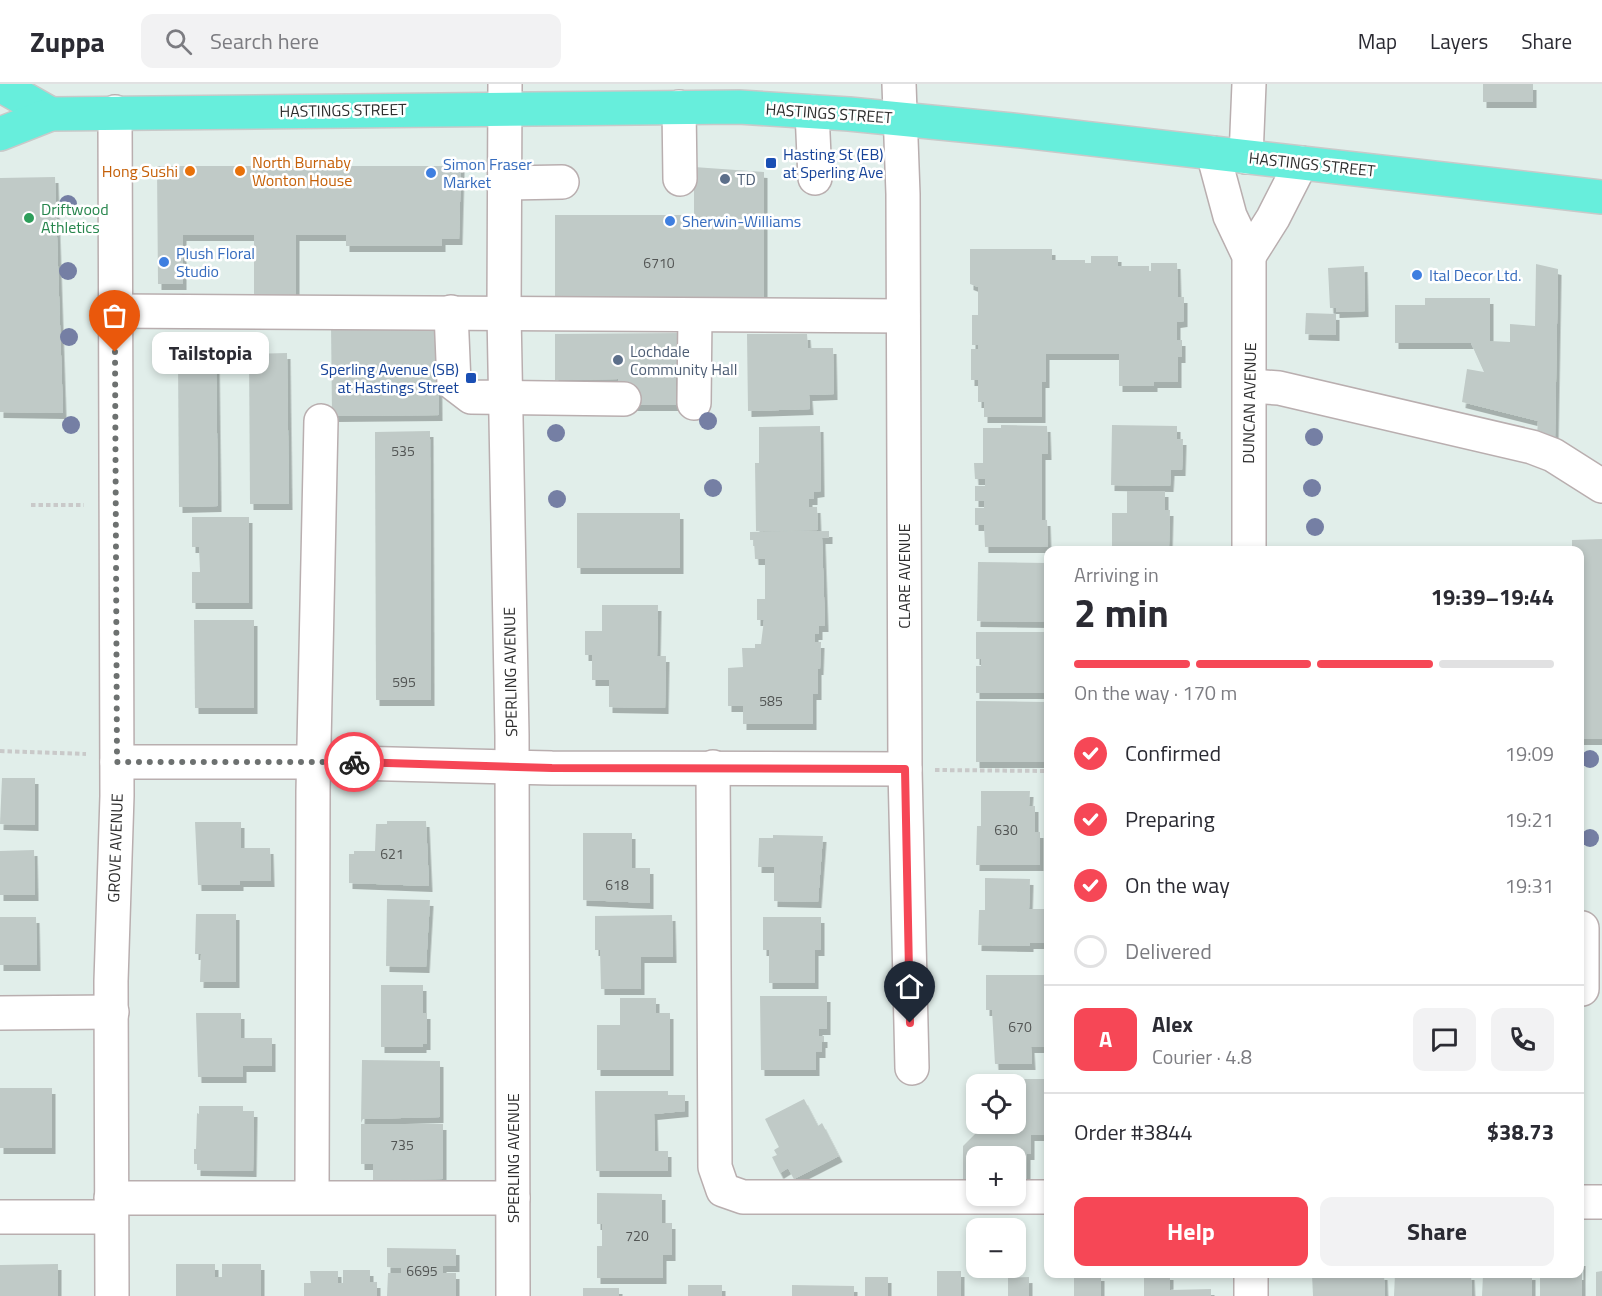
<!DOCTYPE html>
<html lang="en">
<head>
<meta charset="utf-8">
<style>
  :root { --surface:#fff; --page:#f2f2f3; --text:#2b2b33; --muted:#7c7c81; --line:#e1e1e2; --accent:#f64756 }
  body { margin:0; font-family:"Titillium Web",sans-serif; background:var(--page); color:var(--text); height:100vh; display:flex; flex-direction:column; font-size:22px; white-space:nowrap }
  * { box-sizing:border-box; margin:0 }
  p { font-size:20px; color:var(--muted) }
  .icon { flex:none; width:33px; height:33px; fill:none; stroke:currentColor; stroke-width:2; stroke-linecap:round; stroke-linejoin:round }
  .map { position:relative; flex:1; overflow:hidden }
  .drawer { position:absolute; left:1044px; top:462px; width:540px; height:732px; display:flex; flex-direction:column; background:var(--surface); border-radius:12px; box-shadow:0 3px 9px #0003 }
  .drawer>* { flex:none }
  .controls { position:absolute; left:966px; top:990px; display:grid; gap:12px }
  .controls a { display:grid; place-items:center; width:60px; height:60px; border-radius:12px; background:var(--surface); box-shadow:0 3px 9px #0003; font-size:30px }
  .pin { position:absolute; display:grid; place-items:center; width:51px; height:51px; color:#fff; margin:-62px -26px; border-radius:50% 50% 50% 0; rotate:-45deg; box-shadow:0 0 6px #0007 }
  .pin .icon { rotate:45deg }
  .courier { position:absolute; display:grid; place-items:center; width:60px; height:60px; margin:-30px; border:4px solid #f64756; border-radius:50%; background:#fff; color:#222; box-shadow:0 2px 8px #0007 }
  .bubble { position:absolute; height:42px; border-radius:12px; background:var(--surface); box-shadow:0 3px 9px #0003; font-size:20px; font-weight:700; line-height:42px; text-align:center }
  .headline em { font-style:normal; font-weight:700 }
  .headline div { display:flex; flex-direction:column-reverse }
  .headline { display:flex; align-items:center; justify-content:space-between; height:102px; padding:0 30px }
  h1 { font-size:39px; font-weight:700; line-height:45px }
  .bar { display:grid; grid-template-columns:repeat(4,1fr); gap:9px 6px; align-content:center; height:72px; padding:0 30px }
  .bar i { height:8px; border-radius:4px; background:var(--line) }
  .bar .on { background:var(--accent) }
  .bar p { grid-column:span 4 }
  .line { display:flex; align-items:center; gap:15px; padding:0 30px; border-top:2px solid var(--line) }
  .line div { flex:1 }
  .round { display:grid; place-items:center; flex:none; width:63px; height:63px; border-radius:12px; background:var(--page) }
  ol { padding:0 30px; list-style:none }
  li { display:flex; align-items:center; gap:18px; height:66px }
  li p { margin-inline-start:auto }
  li .icon { padding:6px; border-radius:50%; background:var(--accent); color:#fff; stroke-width:4 }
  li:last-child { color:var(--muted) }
  li i { width:33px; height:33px; border:3px solid var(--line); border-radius:50% }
  .primary-button { display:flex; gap:12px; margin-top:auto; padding:12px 30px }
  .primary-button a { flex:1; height:69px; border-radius:12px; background:var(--accent); color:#fff; font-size:24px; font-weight:700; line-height:69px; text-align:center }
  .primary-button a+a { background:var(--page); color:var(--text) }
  header { display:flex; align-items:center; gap:36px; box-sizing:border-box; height:84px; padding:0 30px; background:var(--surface); border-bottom:2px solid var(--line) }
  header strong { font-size:28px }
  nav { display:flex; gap:33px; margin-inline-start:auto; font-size:21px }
  .search { width:420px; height:54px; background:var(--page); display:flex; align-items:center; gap:15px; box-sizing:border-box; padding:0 21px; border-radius:12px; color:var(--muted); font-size:22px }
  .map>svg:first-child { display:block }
  .building { fill:#c0cac7; filter:url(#shadow) }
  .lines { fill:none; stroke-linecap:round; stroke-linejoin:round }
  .minor-casing { stroke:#b9aeaf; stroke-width:36 }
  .major-casing { stroke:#c9c9c9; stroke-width:36 }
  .path { stroke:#c9c9c9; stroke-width:4; stroke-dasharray:4.5 3; stroke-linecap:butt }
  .minor { stroke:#fff; stroke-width:33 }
  .major { stroke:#67eedc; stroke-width:33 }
  .tree { fill:#757fa4 }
  .done { stroke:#6d7170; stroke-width:6; stroke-dasharray:0 10.8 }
  .route { stroke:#f64756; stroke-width:8 }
  .transit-dot { fill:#1a4fb4; stroke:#fff; stroke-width:2 }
  .food-dot { fill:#e8710a; stroke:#fff; stroke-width:2 }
  .shop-dot { fill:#3f7fe0; stroke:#fff; stroke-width:2 }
  .service-dot { fill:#5c6f8a; stroke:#fff; stroke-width:2 }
  .leisure-dot { fill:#2e9e5b; stroke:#fff; stroke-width:2 }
  .labels { text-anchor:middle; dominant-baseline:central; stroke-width:5; stroke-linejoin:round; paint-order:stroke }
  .number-label { font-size:14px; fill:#525554 }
  .street-label { font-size:16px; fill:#2e2e2e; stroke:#fff }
  .transit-label { font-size:16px; fill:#164399; stroke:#fff; text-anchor:start }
  .food-label { font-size:16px; fill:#c56008; stroke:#fff; text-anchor:start }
  .shop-label { font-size:16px; fill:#366cbe; stroke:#fff; text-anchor:start }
  .service-label { font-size:16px; fill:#4e5e75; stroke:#fff; text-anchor:start }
  .leisure-label { font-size:16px; fill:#27864d; stroke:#fff; text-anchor:start }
</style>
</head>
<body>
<header>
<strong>Zuppa</strong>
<div class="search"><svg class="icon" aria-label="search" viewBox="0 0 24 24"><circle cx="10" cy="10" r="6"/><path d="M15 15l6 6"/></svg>Search here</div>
<nav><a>Map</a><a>Layers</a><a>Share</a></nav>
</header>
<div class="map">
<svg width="1602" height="1212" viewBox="0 0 1602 1212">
  <defs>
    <filter id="shadow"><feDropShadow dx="3.5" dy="6" stdDeviation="0" flood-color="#0004"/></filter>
  </defs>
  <rect width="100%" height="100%" fill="#e1eeea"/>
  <g class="building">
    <rect x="1483" y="0" width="50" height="18"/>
    <polygon points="157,82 461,82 459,155 442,155 442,162 346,162 346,151 296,151 296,212 254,212 254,151 183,151 183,200 158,200"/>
    <polygon points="694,83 764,88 764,215 555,215 555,131 691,131 691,141 694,141"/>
    <polygon points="55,93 63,329 0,328 0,94"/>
    <polygon points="970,165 1052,165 1052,176 1085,176 1085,179 1091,179 1091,172 1118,172 1118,182 1149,182 1149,187 1151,187 1151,179 1177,179 1178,213 1184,213 1184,237 1177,238 1177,256 1182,256 1182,273 1178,273 1178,298 1154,298 1154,302 1119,302 1119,270 1046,270 1046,298 1042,298 1042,333 984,333 984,318 978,318 978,296 971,296 971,265 978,265 978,261 972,261 972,231 978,231 978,203 970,200"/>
    <polygon points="1536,180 1558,185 1555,355 1537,351 1538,337 1462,318 1467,285 1484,288 1471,259 1395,259 1395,221 1425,221 1425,214 1490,214 1490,257 1510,258 1510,240 1535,242"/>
    <polygon points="1364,182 1365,227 1336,228 1336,224 1330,224 1328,184"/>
    <polygon points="1306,229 1336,230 1336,251 1305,250"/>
    <polygon points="331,239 438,243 439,331 332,332"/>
    <polygon points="684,249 685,280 676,280 676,321 632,321 618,306 618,295 555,296 555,250"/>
    <polygon points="747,250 807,250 808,264 833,264 834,310 809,311 810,325 748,327"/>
    <polygon points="287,269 289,420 250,420 249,270"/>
    <polygon points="178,272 216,272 218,422 179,423"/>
    <polygon points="1001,341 1047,342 1048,370 1042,370 1042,436 1047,436 1048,463 985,463 984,441 975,441 975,424 984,424 984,417 975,417 975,402 985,402 985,395 975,395 974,379 983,379 983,344 1001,344"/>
    <polygon points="1112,341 1177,342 1177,355 1183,355 1182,386 1171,386 1170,402 1111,401"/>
    <polygon points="820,342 821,407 814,408 814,415 809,415 809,423 817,423 818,446 756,447 755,379 759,379 759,343"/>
    <polygon points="430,347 431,616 376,616 375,348"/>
    <polygon points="1127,407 1165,407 1165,426 1170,426 1169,462 1112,462 1112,429 1127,429"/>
    <rect x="577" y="429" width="103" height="55"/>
    <polygon points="192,433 249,433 249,519 192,519 192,488 200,488 199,463 192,463"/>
    <polygon points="829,447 829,454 822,454 825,542 819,542 819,550 815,550 815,558 821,558 820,585 818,585 818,610 813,610 813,640 743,640 743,622 728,622 728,584 743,583 742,564 755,564 755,560 761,560 764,536 757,536 757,515 765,515 765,475 755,475 754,456 750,456 750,448"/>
    <polygon points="1602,455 1602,655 1580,655 1580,466 1572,466 1572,456"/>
    <polygon points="978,478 1048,479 1048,538 977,537"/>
    <polygon points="602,521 658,521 657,572 666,572 665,624 609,623 609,596 592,596 592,571 585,571 585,547 602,547"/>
    <polygon points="194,536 254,536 254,624 195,624"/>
    <polygon points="976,548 1048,548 1048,609 976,609 976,582 981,582 981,575 976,575"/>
    <polygon points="976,617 1046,618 1046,678 976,678"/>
    <polygon points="2,694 35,694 35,741 0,740"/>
    <polygon points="981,707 1030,707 1029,722 1035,722 1035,748 1040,748 1040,781 976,781 977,742 981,742"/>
    <polygon points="387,737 426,737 429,802 349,799 349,770 354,770 354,767 375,767 376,740 387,740"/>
    <polygon points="195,738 241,738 241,764 270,764 271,797 240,797 240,801 198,801"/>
    <polygon points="583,749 632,749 632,784 650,784 650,819 583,816"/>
    <polygon points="773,751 823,752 818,818 774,817 774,783 758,783 759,754 773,754"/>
    <polygon points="34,766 35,811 0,811 0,767"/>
    <polygon points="985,794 1030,795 1029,825 1044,825 1044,859 1030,859 1030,862 978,861 979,826 985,826"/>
    <polygon points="387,815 430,816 426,883 386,882"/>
    <polygon points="196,830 236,830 236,898 200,898 201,870 195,870"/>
    <polygon points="672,831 673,873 641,873 641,905 601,905 600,866 595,866 595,832"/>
    <polygon points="0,833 36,833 37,881 0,881"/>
    <polygon points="763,833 821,833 821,866 815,866 815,899 769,899 769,866 763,866"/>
    <polygon points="986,891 1048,891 1048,963 1031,963 1032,980 995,980 992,926 986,926"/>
    <polygon points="381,901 423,901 423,929 427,929 427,960 423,960 423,963 381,963"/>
    <polygon points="760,912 827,912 827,945 819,945 819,952 824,952 824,958 822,958 822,968 816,968 816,986 761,986"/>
    <polygon points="620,914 656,914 656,929 670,929 670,986 597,986 597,941 620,941"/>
    <polygon points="196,929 241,929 241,954 272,954 272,982 243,982 243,993 198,993"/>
    <polygon points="362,976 440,977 440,1033 363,1035 361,1039"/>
    <polygon points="994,995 1048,995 1048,1051 1031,1051 1031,1070 1027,1070 1027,1098 1016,1098 1016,1072 976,1072 976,1098 963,1098 963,1062 976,1049 984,1049 984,1040 1016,1040 1016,1000 994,1000"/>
    <rect x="0" y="1004" width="52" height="60"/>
    <polygon points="595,1007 668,1007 668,1011 685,1011 685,1027 654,1030 655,1067 668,1067 668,1087 596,1087"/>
    <polygon points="804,1015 818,1042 822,1039 839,1072 794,1095 788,1084 780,1089 772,1073 777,1071 774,1066 779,1063 765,1035"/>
    <polygon points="199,1022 243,1022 243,1027 254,1027 253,1087 197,1086 197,1080 194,1080 194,1065 196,1065 197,1029 199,1030"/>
    <polygon points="361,1040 443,1040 443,1095 373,1096 373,1080 361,1080"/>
    <polygon points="597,1109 662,1110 662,1139 672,1139 672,1171 663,1171 663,1194 597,1194 597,1162 602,1162 602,1140 597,1140"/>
    <polygon points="387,1164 456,1165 456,1182 443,1182 443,1189 456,1189 456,1212 387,1212 388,1189 401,1189 401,1184 387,1183"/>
    <polygon points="1580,1176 1582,1176 1582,1212 1540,1212 1540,1190 1580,1190"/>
    <polygon points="58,1180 58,1212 0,1212 0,1181"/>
    <polygon points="176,1180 215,1180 215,1193 222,1193 222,1180 261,1180 261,1212 176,1212"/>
    <polygon points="343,1186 370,1186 370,1198 377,1198 377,1212 304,1212 304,1199 311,1199 310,1187 338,1187 338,1199 343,1199"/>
    <rect x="937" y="1187" width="24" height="25"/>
    <polygon points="1602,1187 1602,1212 1596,1212 1596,1188"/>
    <polygon points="1144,1190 1170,1190 1170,1206 1211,1205 1211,1212 1144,1212"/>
    <polygon points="1312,1190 1384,1190 1385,1212 1313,1212"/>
    <polygon points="1395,1190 1471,1190 1472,1212 1394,1212"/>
    <polygon points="1532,1190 1532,1212 1482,1212 1483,1191"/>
    <rect x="1074" y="1191" width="27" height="21"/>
    <rect x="865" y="1193" width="23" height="19"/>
    <polygon points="1029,1193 1029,1212 1008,1212 1008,1194"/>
    <rect x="688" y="1201" width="34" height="11"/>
    <polygon points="792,1201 854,1202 854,1212 792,1212"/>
    <rect x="583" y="1204" width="36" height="8"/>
  </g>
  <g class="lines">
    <defs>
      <g id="minor">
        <polyline points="505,0 504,229 512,651 513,1212"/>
        <polyline points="899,0 903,110 905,685 912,984"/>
        <polyline points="679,23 680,95"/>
        <polyline points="812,28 815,94"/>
        <polyline points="1213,69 1230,132 1249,172 1249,466"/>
        <polyline points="1246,73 1249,0"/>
        <polyline points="505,99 562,98"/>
        <polyline points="1249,172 1273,134 1301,79"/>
        <polyline points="115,227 903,232"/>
        <polyline points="451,228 454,300 471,313 624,315"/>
        <polyline points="1250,302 1279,304 1532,363 1553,371 1602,402"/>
        <polyline points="694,319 695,232"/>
        <polyline points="117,678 313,678 552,684 905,685"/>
        <polyline points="713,683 715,1083 723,1106 743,1113 1048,1113"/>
        <polyline points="1580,844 1582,844 1582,905 1580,905"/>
        <polyline points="0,929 112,928"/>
        <polyline points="312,1113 313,707 321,337"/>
        <polyline points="111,1114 513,1114"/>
        <polyline points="1580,1118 1602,1118"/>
        <polyline points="0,1133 111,1133"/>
        <polyline points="1251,1190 1251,1212"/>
        <polyline points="112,1212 111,897 117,712 115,28"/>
      </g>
      <g id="major">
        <polyline points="0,1 51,30"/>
        <polyline points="0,50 51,30 739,23 849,30 1012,46 1602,113"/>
      </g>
    </defs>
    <use href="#minor" class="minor-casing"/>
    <use href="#major" class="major-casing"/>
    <g class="path">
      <polyline points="31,421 84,421"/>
      <polyline points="0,667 86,670"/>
      <polyline points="935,686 1048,687"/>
    </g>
    <use href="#minor" class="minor"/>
    <use href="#major" class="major"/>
  </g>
  <g class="tree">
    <circle cx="68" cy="120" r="9"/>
    <circle cx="68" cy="187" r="9"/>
    <circle cx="69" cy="253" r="9"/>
    <circle cx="708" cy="337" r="9"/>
    <circle cx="71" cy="341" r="9"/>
    <circle cx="556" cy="349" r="9"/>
    <circle cx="1314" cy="353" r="9"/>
    <circle cx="713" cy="404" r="9"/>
    <circle cx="1312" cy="404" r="9"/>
    <circle cx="557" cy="415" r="9"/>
    <circle cx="1315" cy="443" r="9"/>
    <circle cx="1590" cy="675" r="9"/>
    <circle cx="1590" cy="754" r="9"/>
  </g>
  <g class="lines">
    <polyline class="done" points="115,268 117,678 354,678"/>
    <polyline class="route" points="354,678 552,684 905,685 910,939"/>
  </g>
  <g class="transit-dot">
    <rect x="765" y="73" width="12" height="12" rx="3"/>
    <rect x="465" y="288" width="12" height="12" rx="3"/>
  </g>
  <g class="food-dot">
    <circle cx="190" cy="87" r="6"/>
    <circle cx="240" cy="87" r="6"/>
  </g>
  <g class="shop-dot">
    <circle cx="431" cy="89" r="6"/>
    <circle cx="670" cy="137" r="6"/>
    <circle cx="164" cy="178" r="6"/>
    <circle cx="1417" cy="191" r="6"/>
  </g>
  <g class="service-dot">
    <circle cx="725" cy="95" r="6"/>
    <circle cx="618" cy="276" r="6"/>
  </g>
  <circle class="leisure-dot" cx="29" cy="134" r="6"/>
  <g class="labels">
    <g class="number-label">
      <text x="659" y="178">6710</text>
      <text x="403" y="366">535</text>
      <text x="404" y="597">595</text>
      <text x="771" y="616">585</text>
      <text x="1006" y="745">630</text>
      <text x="392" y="769">621</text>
      <text x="617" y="800">618</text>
      <text x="1020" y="942">670</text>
      <text x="402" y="1060">735</text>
      <text x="637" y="1151">720</text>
      <text x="422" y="1186">6695</text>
    </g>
    <g class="street-label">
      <text transform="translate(343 26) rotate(-1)">HASTINGS STREET</text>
      <text transform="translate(829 29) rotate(4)">HASTINGS STREET</text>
      <text transform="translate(1312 80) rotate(6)">HASTINGS STREET</text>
      <text transform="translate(1249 319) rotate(-89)">DUNCAN AVENUE</text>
      <text transform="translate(904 492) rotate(-90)">CLARE AVENUE</text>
      <text transform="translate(510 588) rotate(-91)">SPERLING AVENUE</text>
      <text transform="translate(115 764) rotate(-88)">GROVE AVENUE</text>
      <text transform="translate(513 1074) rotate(-90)">SPERLING AVENUE</text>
    </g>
    <g class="transit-label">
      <text x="783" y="70">Hasting St (EB)<tspan x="783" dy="18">at Sperling Ave</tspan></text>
      <text x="459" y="285" text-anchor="end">Sperling Avenue (SB)<tspan x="459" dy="18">at Hastings Street</tspan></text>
    </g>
    <g class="food-label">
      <text x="252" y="78">North Burnaby<tspan x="252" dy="18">Wonton House</tspan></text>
      <text x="178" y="87" text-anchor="end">Hong Sushi</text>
    </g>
    <g class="shop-label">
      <text x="443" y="80">Simon Fraser<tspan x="443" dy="18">Market</tspan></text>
      <text x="682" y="137">Sherwin-Williams</text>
      <text x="176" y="169">Plush Floral<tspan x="176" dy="18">Studio</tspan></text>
      <text x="1429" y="191">Ital Decor Ltd.</text>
    </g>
    <g class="service-label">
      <text x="737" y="95">TD</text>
      <text x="630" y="267">Lochdale<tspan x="630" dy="18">Community Hall</tspan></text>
    </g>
    <g class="leisure-label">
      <text x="41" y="125">Driftwood<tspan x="41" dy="18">Athletics</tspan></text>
    </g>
  </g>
</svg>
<div class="controls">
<a><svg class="icon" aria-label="locate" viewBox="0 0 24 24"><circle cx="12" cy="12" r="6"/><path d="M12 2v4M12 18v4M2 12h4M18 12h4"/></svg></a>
<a>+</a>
<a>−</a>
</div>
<div class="pin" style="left:115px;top:268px;background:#ea580c"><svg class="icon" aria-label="bag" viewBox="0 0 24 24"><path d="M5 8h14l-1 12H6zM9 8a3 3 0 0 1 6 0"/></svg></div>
<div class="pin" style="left:910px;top:939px;background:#1f2937"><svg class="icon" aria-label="home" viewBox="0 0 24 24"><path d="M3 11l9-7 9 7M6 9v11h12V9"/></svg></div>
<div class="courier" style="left:354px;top:678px"><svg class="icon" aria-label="bike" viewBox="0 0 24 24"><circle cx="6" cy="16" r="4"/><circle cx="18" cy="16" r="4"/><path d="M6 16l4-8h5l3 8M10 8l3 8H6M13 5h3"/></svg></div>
<div class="bubble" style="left:152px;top:248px;width:117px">Tailstopia</div>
<section class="drawer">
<div class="headline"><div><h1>2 min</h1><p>Arriving in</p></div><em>19:39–19:44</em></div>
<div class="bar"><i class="on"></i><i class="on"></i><i class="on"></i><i></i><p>On the way · 170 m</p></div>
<ol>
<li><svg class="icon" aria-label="check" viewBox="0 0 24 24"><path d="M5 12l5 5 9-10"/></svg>Confirmed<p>19:09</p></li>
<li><svg class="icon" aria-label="check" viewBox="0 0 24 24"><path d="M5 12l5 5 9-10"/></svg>Preparing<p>19:21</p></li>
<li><svg class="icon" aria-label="check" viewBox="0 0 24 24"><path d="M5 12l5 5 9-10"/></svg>On the way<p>19:31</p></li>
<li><i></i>Delivered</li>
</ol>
<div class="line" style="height:108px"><b class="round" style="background:var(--accent);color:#fff">A</b><div><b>Alex</b><p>Courier · 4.8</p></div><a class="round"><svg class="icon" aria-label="chat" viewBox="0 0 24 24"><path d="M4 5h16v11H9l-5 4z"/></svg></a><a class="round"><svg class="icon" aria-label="phone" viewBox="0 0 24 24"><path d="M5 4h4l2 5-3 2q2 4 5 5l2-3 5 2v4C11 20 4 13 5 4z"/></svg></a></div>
<div class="line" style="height:78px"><div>Order #3844</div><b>$38.73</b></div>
<div class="primary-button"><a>Help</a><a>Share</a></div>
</section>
</div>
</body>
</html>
